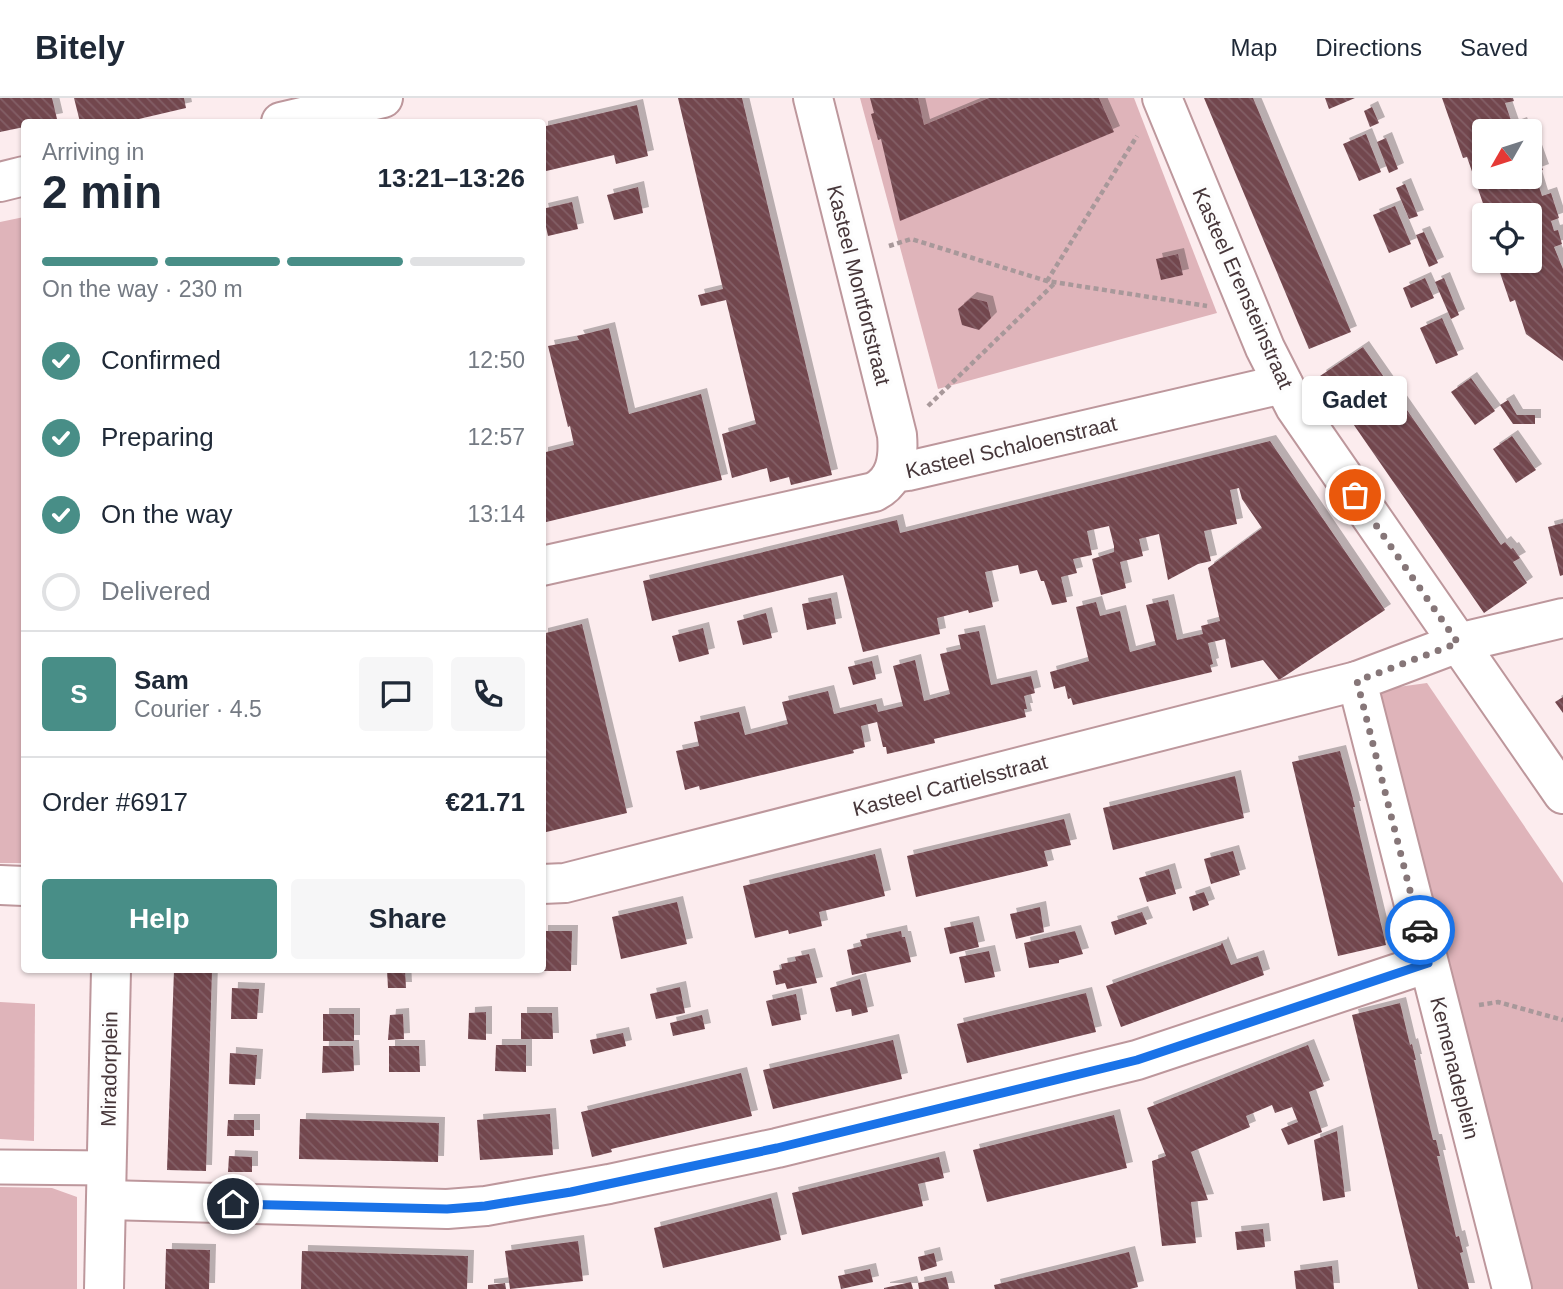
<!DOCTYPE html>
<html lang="en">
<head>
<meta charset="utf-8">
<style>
  :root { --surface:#fff; --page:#f6f6f7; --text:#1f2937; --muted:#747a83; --line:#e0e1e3; --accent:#488e87 }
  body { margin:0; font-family:Helvetica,sans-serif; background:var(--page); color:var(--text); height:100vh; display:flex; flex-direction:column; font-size:26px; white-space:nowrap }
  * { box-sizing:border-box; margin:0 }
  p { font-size:23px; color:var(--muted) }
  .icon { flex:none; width:38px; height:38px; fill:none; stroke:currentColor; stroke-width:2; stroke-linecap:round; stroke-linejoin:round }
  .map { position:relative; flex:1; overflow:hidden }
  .drawer { position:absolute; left:21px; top:21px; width:525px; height:854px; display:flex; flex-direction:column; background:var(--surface); border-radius:7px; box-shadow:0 2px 5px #0004 }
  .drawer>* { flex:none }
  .needle { width:46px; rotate:231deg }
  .controls { position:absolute; left:1472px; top:21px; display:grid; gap:14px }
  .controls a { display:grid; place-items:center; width:70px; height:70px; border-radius:7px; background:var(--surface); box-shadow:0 2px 5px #0004; font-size:35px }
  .pin { position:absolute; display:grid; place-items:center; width:60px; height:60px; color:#fff; margin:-30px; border:4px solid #fff; border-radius:50%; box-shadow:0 2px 7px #0007 }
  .courier { position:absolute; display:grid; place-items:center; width:70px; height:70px; margin:-35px; border:5px solid #1a73e8; border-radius:50%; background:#fff; color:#222; box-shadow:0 2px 9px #0007 }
  .bubble { position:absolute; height:49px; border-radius:7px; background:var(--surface); box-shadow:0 2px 5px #0004; font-size:23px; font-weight:700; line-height:49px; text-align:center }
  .head em { font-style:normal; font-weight:700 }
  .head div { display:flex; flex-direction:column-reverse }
  .head { display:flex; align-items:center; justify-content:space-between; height:119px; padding:0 21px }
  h1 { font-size:46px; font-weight:700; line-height:52px }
  .bar { display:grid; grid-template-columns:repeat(4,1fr); gap:10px 7px; align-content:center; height:84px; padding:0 21px }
  .bar i { height:9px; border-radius:5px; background:var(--line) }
  .bar .on { background:var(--accent) }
  .bar p { grid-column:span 4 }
  .line { display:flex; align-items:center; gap:18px; padding:0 21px; border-top:2px solid var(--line) }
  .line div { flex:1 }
  .round { display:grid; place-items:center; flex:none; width:74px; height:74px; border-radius:7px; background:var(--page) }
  ol { padding:0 21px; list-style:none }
  li { display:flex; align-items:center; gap:21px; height:77px }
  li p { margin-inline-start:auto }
  li .icon { padding:7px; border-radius:50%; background:var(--accent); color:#fff; stroke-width:4 }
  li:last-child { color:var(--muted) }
  li i { width:38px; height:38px; border:4px solid var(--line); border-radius:50% }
  .cta { display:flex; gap:14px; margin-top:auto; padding:14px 21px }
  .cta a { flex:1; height:80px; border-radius:7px; background:var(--accent); color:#fff; font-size:28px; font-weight:700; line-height:80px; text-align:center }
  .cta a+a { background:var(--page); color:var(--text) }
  header { display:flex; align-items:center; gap:42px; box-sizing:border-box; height:98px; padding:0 35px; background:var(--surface); border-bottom:2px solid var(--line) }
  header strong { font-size:33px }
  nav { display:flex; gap:38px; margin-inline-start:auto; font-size:24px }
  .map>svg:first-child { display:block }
  .grass { fill:#dfb4ba }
  .building { fill:url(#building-back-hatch); filter:url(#shadow) }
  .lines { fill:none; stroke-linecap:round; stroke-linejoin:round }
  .pedestrian-casing { stroke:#bd979c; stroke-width:37 }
  .minor-casing { stroke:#bd979c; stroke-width:42 }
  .path { stroke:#a8989a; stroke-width:4.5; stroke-dasharray:5 3.5; stroke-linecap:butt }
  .pedestrian { stroke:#fff; stroke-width:33 }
  .minor { stroke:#fff; stroke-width:38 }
  .done { stroke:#867678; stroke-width:7; stroke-dasharray:0 12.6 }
  .route { stroke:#1a73e8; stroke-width:9 }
  .labels { text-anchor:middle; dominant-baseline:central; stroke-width:7; stroke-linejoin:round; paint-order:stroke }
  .street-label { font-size:21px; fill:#463639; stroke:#fdfdfd }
</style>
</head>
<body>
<header>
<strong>Bitely</strong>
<nav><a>Map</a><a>Directions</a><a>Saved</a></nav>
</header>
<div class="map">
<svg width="1563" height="1191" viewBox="0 0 1563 1191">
  <defs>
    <pattern id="building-back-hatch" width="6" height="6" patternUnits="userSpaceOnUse" patternTransform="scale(1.75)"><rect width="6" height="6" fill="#72464e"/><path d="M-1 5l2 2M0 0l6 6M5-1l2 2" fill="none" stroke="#835f66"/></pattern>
    <filter id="shadow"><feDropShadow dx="6" dy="-6" stdDeviation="0" flood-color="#0004"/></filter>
  </defs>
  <rect width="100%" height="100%" fill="#fcecee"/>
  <g class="grass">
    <polygon points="860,0 1134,0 1217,215 938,291"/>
    <polygon points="24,119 24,765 0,765 0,124"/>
    <polygon points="1427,585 1563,785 1563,1191 1521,1191 1369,593"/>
    <polygon points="0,904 35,906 34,1043 0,1041"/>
    <polygon points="0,1089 52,1090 77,1099 77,1191 0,1191"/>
  </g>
  <g class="building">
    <polygon points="0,0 52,0 57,21 42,24 24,24 24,29 0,34"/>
    <polygon points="74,0 184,0 186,10 126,24 80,24"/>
    <polygon points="678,0 742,0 832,377 791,387 789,379 770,384 767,370 732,380 722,336 756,326 726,202 701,208 698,197 723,191"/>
    <polygon points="870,0 918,0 924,27 989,0 1099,0 1114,34 900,123 881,41 878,42 871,16 874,15"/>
    <polygon points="1204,0 1253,0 1351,234 1309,251"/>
    <polygon points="1325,0 1355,0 1329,11"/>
    <polygon points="1442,0 1513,0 1514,3 1505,5 1513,28 1521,25 1524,33 1484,33 1484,79 1530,79 1530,49 1534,47 1543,72 1535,75 1538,85 1542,98 1551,95 1559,120 1551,123 1554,133 1558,132 1562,146 1554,149 1563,171 1563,263 1526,236 1515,202 1510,204 1496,163 1530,163 1530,117 1487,117 1467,59 1463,60"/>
    <polygon points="637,7 648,58 616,66 614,57 542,74 542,29"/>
    <polygon points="1372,9 1379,25 1370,29 1364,13"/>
    <polygon points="1366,36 1381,74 1359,83 1343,46"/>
    <polygon points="1386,40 1398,71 1389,75 1377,44"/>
    <polygon points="1405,86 1418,118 1409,121 1396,90"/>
    <polygon points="638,89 643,115 614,122 607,97"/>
    <polygon points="572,104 578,131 548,138 542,111"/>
    <polygon points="1395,108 1411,146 1389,155 1373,117"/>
    <polygon points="1424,134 1438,165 1429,169 1416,137"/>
    <polygon points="1178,156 1183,177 1161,182 1156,161"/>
    <polygon points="1425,180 1434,200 1411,210 1403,190"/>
    <polygon points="1444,180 1459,217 1451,221 1435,184"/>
    <polygon points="971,200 987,204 991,220 979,232 962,227 958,211"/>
    <polygon points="1442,220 1458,257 1436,266 1420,230"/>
    <polygon points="609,230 629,316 701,296 722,382 542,425 542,355 574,347 570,328 568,329 548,248 579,242 577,238"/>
    <polygon points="1363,249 1501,447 1505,444 1511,451 1513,450 1520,460 1513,464 1527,485 1484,515 1320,278"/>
    <polygon points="1471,280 1495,313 1475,327 1451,294"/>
    <polygon points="1508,302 1517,317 1535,317 1535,326 1513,326 1500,307"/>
    <polygon points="1512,338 1536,372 1516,385 1493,351"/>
    <polygon points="1270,343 1385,512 1279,582 1263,562 1231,570 1225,541 1208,545 1213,566 1210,567 1212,574 1073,607 1071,600 1068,601 1065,588 1054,591 1050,574 1089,563 1076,509 1096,504 1100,518 1120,513 1130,554 1156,547 1146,507 1168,502 1177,542 1203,536 1201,528 1220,523 1208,470 1262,430 1242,401 1239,390 1230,392 1237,426 1204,433 1211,463 1198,466 1168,482 1159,436 1139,441 1143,458 1120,464 1126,490 1101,497 1092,461 1114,454 1114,448 1109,428 1087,433 1092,457 1073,461 1077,475 1061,479 1067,504 1052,507 1044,483 1041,483 1037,472 1020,476 1018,467 985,474 993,509 969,515 968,512 937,520 940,536 863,554 843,477 652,523 643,483 897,422 900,435"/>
    <polygon points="1563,425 1563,477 1560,478 1548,429"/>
    <polygon points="831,500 836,526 807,532 802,506"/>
    <polygon points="766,515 772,540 743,547 737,523"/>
    <polygon points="582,526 627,715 542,735 542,536"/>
    <polygon points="703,530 709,556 679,564 672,538"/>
    <polygon points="979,533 991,587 1031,578 1035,595 1024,598 1027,611 1024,611 1026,619 934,641 935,645 887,656 886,649 883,649 877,624 861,628 865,649 853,652 854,655 700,692 699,688 685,692 676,653 699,648 694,624 739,614 745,637 788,626 782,604 828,593 834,616 876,606 878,614 903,608 893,568 915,562 924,603 950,596 940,556 961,551 958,537"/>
    <polygon points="872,563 876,581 853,587 848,569"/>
    <polygon points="1563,599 1563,615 1555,604"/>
    <polygon points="1340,653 1353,701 1355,709 1353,709 1386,847 1338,858 1292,664"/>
    <polygon points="1235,678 1244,720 1113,752 1103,710"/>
    <polygon points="1064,721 1071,747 1044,753 1048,768 916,799 907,758"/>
    <polygon points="1233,753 1240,777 1211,786 1204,761"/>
    <polygon points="875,756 885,798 819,814 822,828 789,836 788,832 755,840 743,788"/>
    <polygon points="1169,771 1176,796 1147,804 1139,780"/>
    <polygon points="1204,794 1209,807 1193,813 1189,799"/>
    <polygon points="677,804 687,846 621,861 612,819"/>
    <polygon points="1040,809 1044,834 1016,841 1010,816"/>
    <polygon points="1142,814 1147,826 1115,837 1111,824"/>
    <polygon points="973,824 979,849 950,856 944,830"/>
    <polygon points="542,833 572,833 571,873 542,873"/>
    <polygon points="901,833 902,839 905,839 911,864 852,877 847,852 862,848 860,842"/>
    <polygon points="1075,833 1083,856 1059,862 1059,865 1029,870 1024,845"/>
    <polygon points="1222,844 1231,867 1258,858 1264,877 1121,929 1106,888 1221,847"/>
    <polygon points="989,853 995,879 965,885 959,859"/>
    <polygon points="809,856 817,885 787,891 785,885 776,887 773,873 782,871 781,866 796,863 795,859"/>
    <polygon points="174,872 212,872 206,1073 167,1072"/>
    <polygon points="387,872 405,872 406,890 388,890"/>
    <polygon points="860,881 868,914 852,918 851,911 836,914 830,890"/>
    <polygon points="680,889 685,915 656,921 650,896"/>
    <polygon points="232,890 259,891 257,921 231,921"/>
    <polygon points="1086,895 1096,934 967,965 957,926"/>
    <polygon points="796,896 801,922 772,928 766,903"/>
    <polygon points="1400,905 1410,947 1412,946 1416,962 1414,962 1433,1042 1436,1042 1440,1058 1437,1058 1456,1139 1459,1138 1463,1154 1460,1155 1469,1191 1418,1191 1352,917"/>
    <polygon points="486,914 486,942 468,941 469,915"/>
    <polygon points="521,915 552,915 553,941 521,941"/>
    <rect x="323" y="916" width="31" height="27"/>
    <polygon points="403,916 404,941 388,942 390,917"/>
    <polygon points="702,917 705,931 673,938 670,925"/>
    <polygon points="623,935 626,948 593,956 590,942"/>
    <polygon points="893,942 902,981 773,1011 763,972"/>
    <polygon points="496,947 526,947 526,974 495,973"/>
    <polygon points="1308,947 1324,988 1309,994 1322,1034 1288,1047 1281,1031 1298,1024 1292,1009 1275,1015 1272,1007 1246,1018 1250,1029 1191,1054 1208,1102 1191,1104 1196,1145 1162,1148 1152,1063 1166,1058 1147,1010"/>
    <polygon points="323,948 353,948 354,973 322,975"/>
    <polygon points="389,948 419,948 420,974 389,974"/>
    <polygon points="230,955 257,957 255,987 229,986"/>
    <polygon points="741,975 752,1018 611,1051 612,1054 592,1059 581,1014"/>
    <polygon points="550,1016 553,1057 480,1062 477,1022"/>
    <polygon points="1114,1017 1127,1070 987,1104 973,1052"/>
    <polygon points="300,1021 439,1025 438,1064 299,1061"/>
    <polygon points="228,1022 254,1022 254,1038 227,1038"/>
    <polygon points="1337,1033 1345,1099 1323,1103 1314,1042"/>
    <polygon points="229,1058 252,1059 252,1074 228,1074"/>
    <polygon points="939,1059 944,1080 918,1086 923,1108 802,1137 792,1095"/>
    <polygon points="771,1100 781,1142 663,1170 654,1130"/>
    <polygon points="1263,1131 1265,1149 1237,1152 1235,1134"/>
    <polygon points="578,1143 583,1183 510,1191 505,1153"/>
    <polygon points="166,1151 210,1152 209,1191 165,1191"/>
    <polygon points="302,1153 468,1158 467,1191 301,1191"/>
    <polygon points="1129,1154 1138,1189 1130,1191 995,1191 994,1187"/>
    <polygon points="934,1155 937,1168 921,1173 918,1159"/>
    <polygon points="1332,1168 1334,1191 1296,1191 1294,1173"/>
    <polygon points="870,1171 873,1184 841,1191 838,1178"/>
    <polygon points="946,1179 949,1191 919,1191 918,1185"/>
    <polygon points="911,1184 913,1191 884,1191 884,1190"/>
    <polygon points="505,1185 506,1191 488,1191 488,1187"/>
  </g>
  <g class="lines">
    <defs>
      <polyline id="pedestrian" points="0,1069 107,1070"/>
      <g id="minor">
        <polyline points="1162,0 1265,250 1295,309 1563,696"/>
        <polyline points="281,24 383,0"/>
        <polyline points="0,84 24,78"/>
        <polyline points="893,375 908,373 1283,286"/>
        <path d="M542 468 874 394C896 383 899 360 897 337L813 0"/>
        <polyline points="542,786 565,785 1357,583"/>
        <polyline points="0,787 24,788"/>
        <polyline points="107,1102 447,1111 486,1108 609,1086 777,1050 1137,962 1428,865"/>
        <polyline points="104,1191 111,872"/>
        <polyline points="1512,1191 1357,583 1458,545 1563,520"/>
      </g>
    </defs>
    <use href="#pedestrian" class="pedestrian-casing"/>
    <use href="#minor" class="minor-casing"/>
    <g class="path">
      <polyline points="889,148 911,141 1047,183 1207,208"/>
      <polyline points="1047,183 1137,38"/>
      <polyline points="928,308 1055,185"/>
      <polyline points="1479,907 1498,904 1563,922"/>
    </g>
    <use href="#pedestrian" class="pedestrian"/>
    <use href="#minor" class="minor"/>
  </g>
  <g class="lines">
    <polyline class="done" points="1355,397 1458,545 1357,583 1420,832"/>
    <polyline class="route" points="233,1106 447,1111 485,1108 571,1094 777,1050 1137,962 1428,865 1420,832"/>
  </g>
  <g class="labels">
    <g class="street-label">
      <text transform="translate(859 187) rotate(76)">Kasteel Montfortstraat</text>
      <text transform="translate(1243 190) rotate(66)">Kasteel Erensteinstraat</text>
      <text transform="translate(1011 349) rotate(-13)">Kasteel Schaloenstraat</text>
      <text transform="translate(950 687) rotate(-14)">Kasteel Cartielsstraat</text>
      <text transform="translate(1455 970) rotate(76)">Kemenadeplein</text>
      <text transform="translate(109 971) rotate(-89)">Miradorplein</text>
    </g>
  </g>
</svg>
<div class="controls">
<a><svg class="needle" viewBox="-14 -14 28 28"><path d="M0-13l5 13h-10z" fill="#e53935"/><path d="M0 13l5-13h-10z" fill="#747a83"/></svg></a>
<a><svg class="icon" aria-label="locate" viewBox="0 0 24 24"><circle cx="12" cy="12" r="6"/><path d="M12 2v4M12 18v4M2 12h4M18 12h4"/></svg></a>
</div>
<div class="pin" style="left:1355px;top:397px;background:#ea580c"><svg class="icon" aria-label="bag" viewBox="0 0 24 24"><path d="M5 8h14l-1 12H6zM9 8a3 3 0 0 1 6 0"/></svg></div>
<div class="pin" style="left:233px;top:1106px;background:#1f2937"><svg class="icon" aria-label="home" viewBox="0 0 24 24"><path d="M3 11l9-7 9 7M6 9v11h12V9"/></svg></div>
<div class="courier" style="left:1420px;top:832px"><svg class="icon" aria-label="car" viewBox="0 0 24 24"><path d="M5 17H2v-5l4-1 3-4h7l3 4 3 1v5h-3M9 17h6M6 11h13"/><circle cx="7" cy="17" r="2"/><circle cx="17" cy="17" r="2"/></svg></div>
<div class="bubble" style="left:1302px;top:278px;width:105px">Gadet</div>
<section class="drawer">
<div class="head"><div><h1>2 min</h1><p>Arriving in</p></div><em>13:21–13:26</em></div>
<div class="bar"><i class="on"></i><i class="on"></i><i class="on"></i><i></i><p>On the way · 230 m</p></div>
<ol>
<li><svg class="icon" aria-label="check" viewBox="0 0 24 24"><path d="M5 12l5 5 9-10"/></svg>Confirmed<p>12:50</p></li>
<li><svg class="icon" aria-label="check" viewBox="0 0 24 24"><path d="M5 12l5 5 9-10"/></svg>Preparing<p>12:57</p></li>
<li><svg class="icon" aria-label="check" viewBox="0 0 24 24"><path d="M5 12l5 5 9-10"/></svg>On the way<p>13:14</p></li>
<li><i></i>Delivered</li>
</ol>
<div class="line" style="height:126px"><b class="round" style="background:var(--accent);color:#fff">S</b><div><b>Sam</b><p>Courier · 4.5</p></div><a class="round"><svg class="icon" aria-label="chat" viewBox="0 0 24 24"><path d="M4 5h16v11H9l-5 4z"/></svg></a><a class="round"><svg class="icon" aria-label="phone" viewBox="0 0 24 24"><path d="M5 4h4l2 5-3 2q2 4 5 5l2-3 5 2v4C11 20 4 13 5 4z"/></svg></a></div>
<div class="line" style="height:91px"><div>Order #6917</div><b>€21.71</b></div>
<div class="cta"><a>Help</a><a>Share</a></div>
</section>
</div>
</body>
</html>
